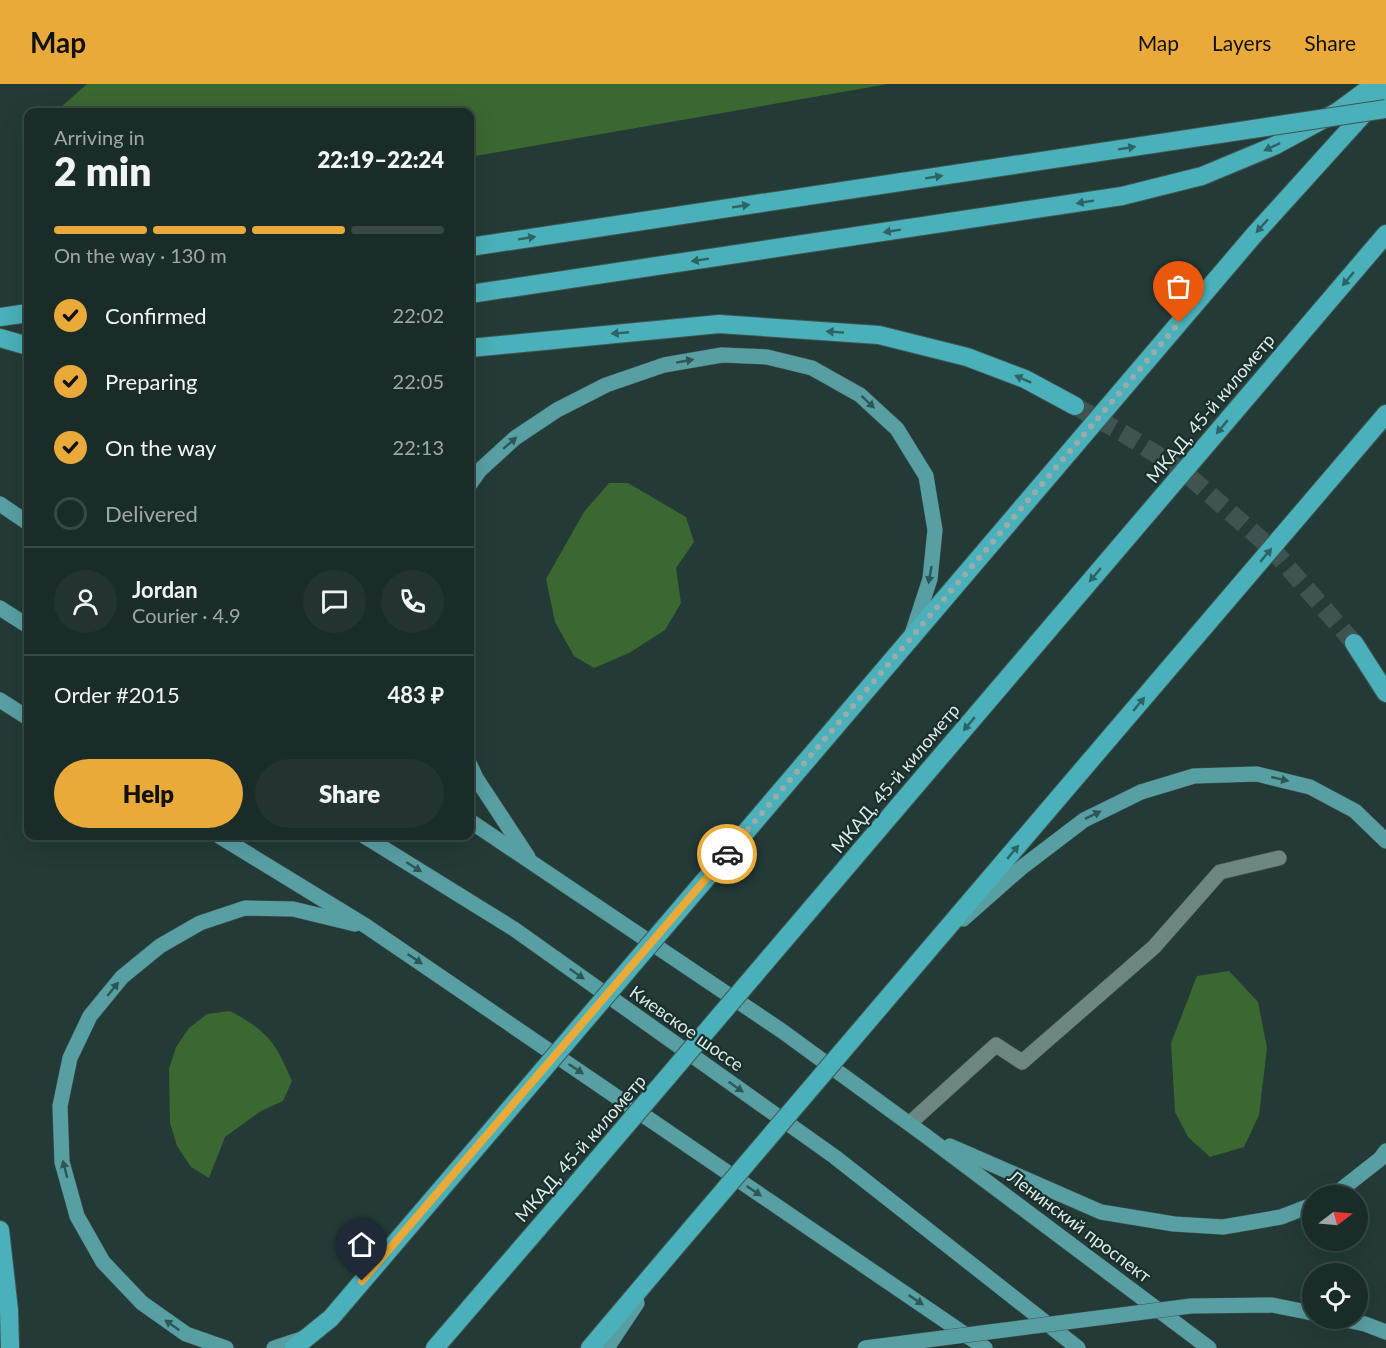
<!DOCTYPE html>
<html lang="en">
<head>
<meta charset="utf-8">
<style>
  :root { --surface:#1a2c28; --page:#233430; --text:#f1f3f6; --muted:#9fa7a8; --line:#384845; --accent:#eaaa39 }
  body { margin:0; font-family:Lato,sans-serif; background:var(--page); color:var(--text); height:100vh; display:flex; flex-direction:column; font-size:22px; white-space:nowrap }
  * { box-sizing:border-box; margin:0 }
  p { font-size:20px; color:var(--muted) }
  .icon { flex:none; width:33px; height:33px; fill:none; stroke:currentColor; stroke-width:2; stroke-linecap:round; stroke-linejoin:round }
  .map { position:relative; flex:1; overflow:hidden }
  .drawer { position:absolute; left:24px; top:24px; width:450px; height:732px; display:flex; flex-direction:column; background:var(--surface); border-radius:12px; box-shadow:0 6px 24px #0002,0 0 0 2px var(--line) }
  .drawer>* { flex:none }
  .needle { width:39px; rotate:74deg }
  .tools { position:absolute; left:1302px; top:1101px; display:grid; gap:12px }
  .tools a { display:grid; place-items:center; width:66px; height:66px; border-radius:50%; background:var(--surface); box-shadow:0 6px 24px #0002,0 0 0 2px var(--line); font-size:30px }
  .pin { position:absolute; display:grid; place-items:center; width:51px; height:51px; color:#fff; margin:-62px -26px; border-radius:50% 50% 50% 0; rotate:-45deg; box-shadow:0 0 6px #0007 }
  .pin .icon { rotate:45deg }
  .courier { position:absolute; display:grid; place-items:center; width:60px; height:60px; margin:-30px; border:4px solid #eaaa39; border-radius:50%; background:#fff; color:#222; box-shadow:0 2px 8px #0007 }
  .overview em { font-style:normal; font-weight:800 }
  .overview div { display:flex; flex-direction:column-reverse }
  .overview { display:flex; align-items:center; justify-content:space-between; height:102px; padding:0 30px }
  h1 { font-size:39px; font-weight:800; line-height:45px }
  .bar { display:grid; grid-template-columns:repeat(4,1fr); gap:9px 6px; align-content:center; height:72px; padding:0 30px }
  .bar i { height:8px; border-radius:4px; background:var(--line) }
  .bar .current { background:var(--accent) }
  .bar p { grid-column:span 4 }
  .line { display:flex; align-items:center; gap:15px; padding:0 30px; border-top:2px solid var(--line) }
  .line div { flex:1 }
  .round { display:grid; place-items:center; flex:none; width:63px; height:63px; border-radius:32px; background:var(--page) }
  ol { padding:0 30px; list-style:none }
  li { display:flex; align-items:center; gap:18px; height:66px }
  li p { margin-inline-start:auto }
  li .icon { padding:6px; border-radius:50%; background:var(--accent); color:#111; stroke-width:4 }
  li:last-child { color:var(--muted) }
  li i { width:33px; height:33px; border:3px solid var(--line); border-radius:50% }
  .primary-button { display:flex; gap:12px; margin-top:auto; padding:12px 30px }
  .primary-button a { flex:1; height:69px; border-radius:36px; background:var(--accent); color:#111; font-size:24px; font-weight:800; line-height:69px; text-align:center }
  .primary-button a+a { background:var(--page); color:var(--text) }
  header { display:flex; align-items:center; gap:36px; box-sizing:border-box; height:84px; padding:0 30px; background:var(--accent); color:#111 }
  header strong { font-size:28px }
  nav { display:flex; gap:33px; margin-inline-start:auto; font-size:21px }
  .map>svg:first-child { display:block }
  .green { fill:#3b6731 }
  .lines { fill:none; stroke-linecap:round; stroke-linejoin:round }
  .highway-tunnel { stroke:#3f5451; stroke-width:18; stroke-dasharray:18 9; stroke-linecap:butt }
  .minor-casing { stroke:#415552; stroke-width:16 }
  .major-casing { stroke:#415552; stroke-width:16 }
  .highway-casing { stroke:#415552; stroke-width:20 }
  .minor { stroke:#6d8681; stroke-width:15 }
  .major { stroke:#589fa3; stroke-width:15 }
  .highway { stroke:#4ab0b9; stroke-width:18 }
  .major-bridge-casing { stroke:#415552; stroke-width:16; stroke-linecap:butt }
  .highway-bridge-casing { stroke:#415552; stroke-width:20; stroke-linecap:butt }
  .major-bridge { stroke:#589fa3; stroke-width:15 }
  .highway-bridge { stroke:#4ab0b9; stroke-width:18 }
  .oneway { fill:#2d6364 }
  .oneway2 { fill:#2f5656 }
  .done { stroke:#9cacaa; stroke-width:6; stroke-dasharray:0 10.8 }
  .route { stroke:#eaaa39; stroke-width:8 }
  .labels { text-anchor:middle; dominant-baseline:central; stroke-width:4.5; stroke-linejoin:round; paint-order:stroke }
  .street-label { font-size:18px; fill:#ddeae8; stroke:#192f2c }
</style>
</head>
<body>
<header>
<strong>Map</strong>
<nav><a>Map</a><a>Layers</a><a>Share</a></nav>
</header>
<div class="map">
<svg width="1386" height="1264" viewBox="0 0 1386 1264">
  <rect width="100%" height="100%" fill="#233a36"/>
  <g class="green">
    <polygon points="87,0 888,0 470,73 470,28 59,28 60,24"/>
    <polygon points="609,399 628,399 686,433 694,458 676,484 681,519 665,546 629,569 594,584 574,572 555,538 546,495 584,428"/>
    <polygon points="1229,887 1258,918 1267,964 1259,1031 1244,1063 1210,1073 1188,1053 1175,1028 1171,959 1197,892"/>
    <path d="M230 927C268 947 276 959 292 997L283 1017 261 1027 225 1053 209 1094 191 1083 177 1062 170 1039 169 985 176 963 189 944 207 930Z"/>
  </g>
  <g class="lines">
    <polyline class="highway-tunnel" points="1075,322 1126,351 1184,388 1272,465 1354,559"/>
    <defs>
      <polyline id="minor" points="910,1039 996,961 1022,978 1154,863 1220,788 1279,774"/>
      <g id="major">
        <polyline points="470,400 480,386 515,354 557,326 606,301 664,281 722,271 767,273 812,284 860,311 897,345 926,392 935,446 930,495 912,550"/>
        <polyline points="0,420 28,439"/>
        <polyline points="0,524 28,542"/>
        <polyline points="0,616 28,634"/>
        <polyline points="470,681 476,694 528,773"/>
        <polyline points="470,737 782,947 926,1052 1209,1264"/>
        <polyline points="219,752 366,842 985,1264"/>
        <polyline points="364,752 514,845 835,1073 1078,1264"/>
        <polyline points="963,835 1021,784 1084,736 1141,708 1194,692 1257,690 1310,703 1355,727 1386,757"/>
        <polyline points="950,1062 1101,1128 1174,1140 1223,1143 1281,1133 1312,1121"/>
        <polyline points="1333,1112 1380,1075 1386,1067"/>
        <polyline points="1337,1234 1365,1240 1386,1248"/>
        <polyline points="226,1264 186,1250 142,1219 103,1178 77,1132 62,1078 60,1022 70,974 90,932 122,893 160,862 200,839 245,824 293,825 355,840"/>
        <polyline points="274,1264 304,1254"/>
        <polyline points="607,1264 637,1219"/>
      </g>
      <g id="highway">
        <polyline points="470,210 1122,112 1202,92 1274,62 1337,28 1375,0"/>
        <polyline points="0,233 28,229"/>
        <polyline points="0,254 28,262"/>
        <polyline points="470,264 719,240 879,251 967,273 1025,295 1075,322"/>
        <polyline points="1354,559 1386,609"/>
        <polyline points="762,729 1254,151 1386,5"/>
        <polyline points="832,800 1386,150"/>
        <polyline points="926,869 1386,330"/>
        <polyline points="0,1146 9,1226 10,1264"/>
        <polyline points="294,1264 331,1234 501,1035"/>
        <polyline points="435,1264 572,1105"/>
        <polyline points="590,1264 667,1173"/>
      </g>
    </defs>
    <use href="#minor" class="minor-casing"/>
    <use href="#major" class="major-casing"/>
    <use href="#highway" class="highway-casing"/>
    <use href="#minor" class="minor"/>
    <use href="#major" class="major"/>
    <use href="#highway" class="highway"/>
    <defs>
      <polyline id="major-bridge" points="865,1264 1191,1222 1272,1221 1312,1229"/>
      <g id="highway-bridge">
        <polyline points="470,163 1386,25"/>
        <polyline points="501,1035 762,729"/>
        <polyline points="572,1105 832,800"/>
        <polyline points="667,1173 926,869"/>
      </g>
    </defs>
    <use href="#major-bridge" class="major-bridge-casing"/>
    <use href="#highway-bridge" class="highway-bridge-casing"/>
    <use href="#major-bridge" class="major-bridge"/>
    <use href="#highway-bridge" class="highway-bridge"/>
  </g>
  <defs><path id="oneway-solid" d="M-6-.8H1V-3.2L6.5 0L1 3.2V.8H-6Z" transform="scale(1.5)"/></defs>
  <g class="oneway">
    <use href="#oneway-solid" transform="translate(1272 63) rotate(155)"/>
    <use href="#oneway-solid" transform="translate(1127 64) rotate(-9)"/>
    <use href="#oneway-solid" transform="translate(934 93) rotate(-9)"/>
    <use href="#oneway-solid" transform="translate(1085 118) rotate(171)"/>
    <use href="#oneway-solid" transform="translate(741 122) rotate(-9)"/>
    <use href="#oneway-solid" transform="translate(1262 142) rotate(132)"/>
    <use href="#oneway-solid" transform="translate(892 147) rotate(171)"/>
    <use href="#oneway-solid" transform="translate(527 154) rotate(-9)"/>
    <use href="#oneway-solid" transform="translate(700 176) rotate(171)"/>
    <use href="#oneway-solid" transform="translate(1348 195) rotate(130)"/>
    <use href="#oneway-solid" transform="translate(835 248) rotate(-176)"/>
    <use href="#oneway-solid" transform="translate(620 249) rotate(175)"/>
    <use href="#oneway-solid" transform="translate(1023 295) rotate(-156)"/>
    <use href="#oneway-solid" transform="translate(1222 343) rotate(130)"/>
    <use href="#oneway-solid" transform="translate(1266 471) rotate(-50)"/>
    <use href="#oneway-solid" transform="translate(1095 491) rotate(130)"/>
    <use href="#oneway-solid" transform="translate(1139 620) rotate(-50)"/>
    <use href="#oneway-solid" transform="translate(969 640) rotate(130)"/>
    <use href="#oneway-solid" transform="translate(1013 768) rotate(-50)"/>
  </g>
  <g class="oneway2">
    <use href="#oneway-solid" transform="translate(685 277) rotate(-10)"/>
    <use href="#oneway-solid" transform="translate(868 318) rotate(43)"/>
    <use href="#oneway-solid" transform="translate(510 359) rotate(-41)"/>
    <use href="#oneway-solid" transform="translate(930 491) rotate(100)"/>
    <use href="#oneway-solid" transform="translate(1280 695) rotate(13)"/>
    <use href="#oneway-solid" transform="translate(1093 731) rotate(-26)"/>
    <use href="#oneway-solid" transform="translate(414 783) rotate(32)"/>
    <use href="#oneway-solid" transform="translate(415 875) rotate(34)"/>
    <use href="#oneway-solid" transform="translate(577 890) rotate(35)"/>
    <use href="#oneway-solid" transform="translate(113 905) rotate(-51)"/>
    <use href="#oneway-solid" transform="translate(576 985) rotate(34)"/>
    <use href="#oneway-solid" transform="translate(736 1003) rotate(35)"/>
    <use href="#oneway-solid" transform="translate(65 1085) rotate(-104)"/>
    <use href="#oneway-solid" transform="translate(754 1107) rotate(34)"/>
    <use href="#oneway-solid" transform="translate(916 1216) rotate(34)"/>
    <use href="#oneway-solid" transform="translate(172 1241) rotate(-145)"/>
  </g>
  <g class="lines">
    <polyline class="done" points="727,770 1179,239"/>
    <polyline class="route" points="362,1197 727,770"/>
  </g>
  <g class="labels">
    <g class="street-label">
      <text transform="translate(1210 324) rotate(-50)">МКАД, 45-й километр</text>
      <text transform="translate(895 694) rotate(-50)">МКАД, 45-й километр</text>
      <text transform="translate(687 944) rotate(35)">Киевское шоссе</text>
      <text transform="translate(580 1064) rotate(-49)">МКАД, 45-й километр</text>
      <text transform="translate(1080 1142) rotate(37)">Ленинский проспект</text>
    </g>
  </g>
</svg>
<div class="tools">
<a><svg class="needle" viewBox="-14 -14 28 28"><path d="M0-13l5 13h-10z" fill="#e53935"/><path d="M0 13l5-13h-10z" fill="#9fa7a8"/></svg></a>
<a><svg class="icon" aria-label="locate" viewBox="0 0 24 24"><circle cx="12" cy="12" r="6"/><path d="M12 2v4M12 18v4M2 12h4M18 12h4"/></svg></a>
</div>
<div class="pin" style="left:1179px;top:239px;background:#ea580c"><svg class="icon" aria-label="bag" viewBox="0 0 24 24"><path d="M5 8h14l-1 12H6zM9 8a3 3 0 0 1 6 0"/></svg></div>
<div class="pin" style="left:362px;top:1197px;background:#1f2937"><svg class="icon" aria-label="home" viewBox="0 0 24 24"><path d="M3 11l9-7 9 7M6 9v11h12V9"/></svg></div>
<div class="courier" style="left:727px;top:770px"><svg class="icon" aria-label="car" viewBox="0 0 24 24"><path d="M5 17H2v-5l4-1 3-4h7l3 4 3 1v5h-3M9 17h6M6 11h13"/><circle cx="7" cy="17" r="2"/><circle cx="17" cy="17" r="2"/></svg></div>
<section class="drawer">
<div class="overview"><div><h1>2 min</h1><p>Arriving in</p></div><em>22:19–22:24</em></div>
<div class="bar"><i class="current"></i><i class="current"></i><i class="current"></i><i></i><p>On the way · 130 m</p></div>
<ol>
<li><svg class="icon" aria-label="check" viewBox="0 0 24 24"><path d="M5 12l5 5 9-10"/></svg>Confirmed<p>22:02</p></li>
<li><svg class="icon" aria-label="check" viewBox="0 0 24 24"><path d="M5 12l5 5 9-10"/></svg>Preparing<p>22:05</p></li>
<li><svg class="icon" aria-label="check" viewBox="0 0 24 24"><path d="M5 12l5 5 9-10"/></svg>On the way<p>22:13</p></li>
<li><i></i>Delivered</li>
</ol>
<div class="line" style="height:108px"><a class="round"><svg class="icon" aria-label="person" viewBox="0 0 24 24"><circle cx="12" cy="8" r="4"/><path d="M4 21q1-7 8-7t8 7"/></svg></a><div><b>Jordan</b><p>Courier · 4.9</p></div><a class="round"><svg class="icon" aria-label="chat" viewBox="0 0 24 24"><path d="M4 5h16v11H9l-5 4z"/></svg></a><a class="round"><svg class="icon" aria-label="phone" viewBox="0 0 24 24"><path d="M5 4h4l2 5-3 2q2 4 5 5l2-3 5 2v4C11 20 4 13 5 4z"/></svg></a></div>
<div class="line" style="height:78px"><div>Order #2015</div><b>483 ₽</b></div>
<div class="primary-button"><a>Help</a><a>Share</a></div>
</section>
</div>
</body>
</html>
